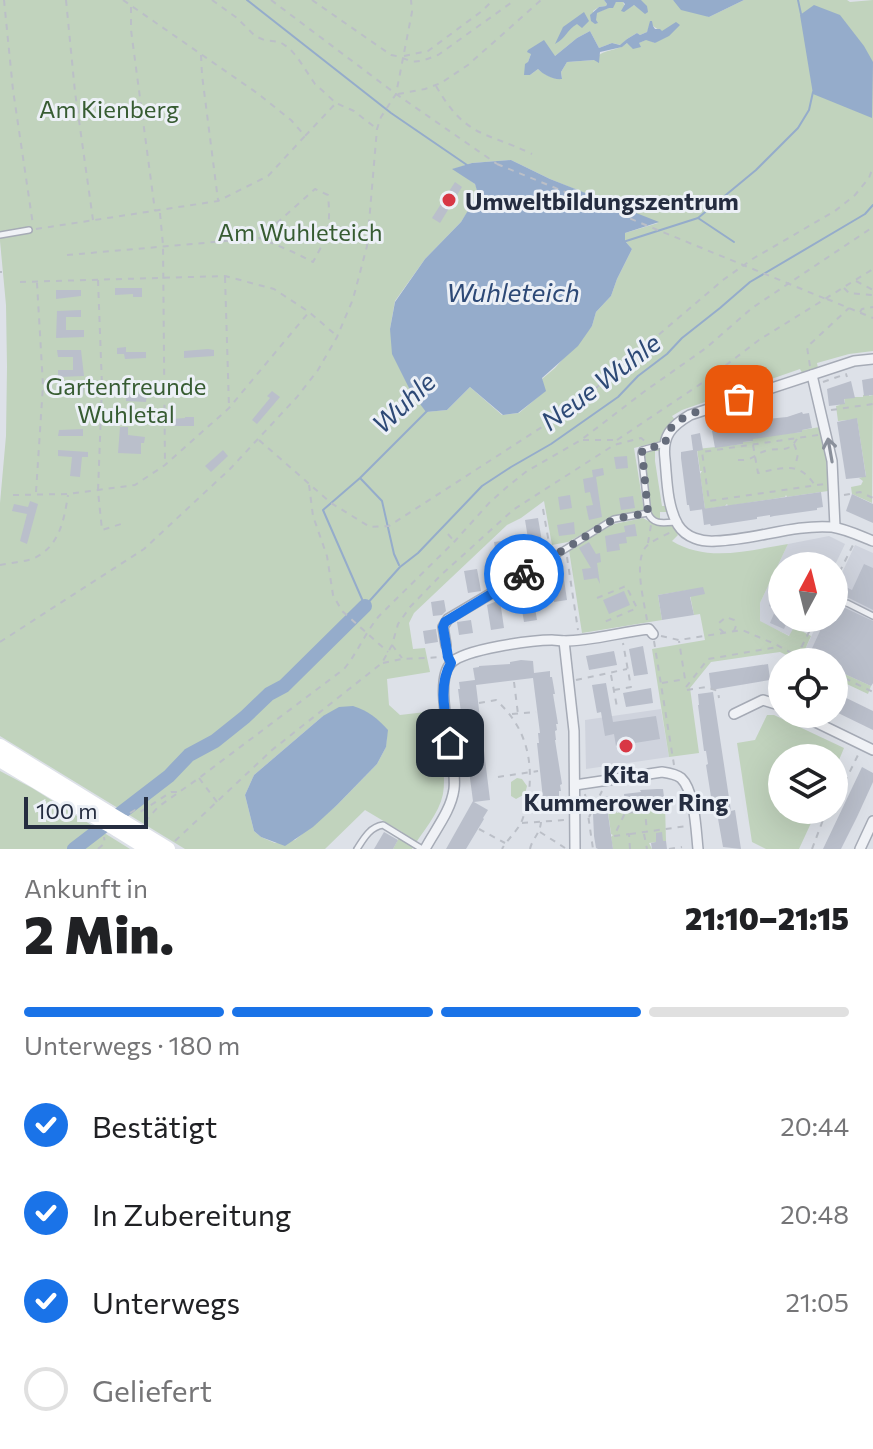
<!DOCTYPE html>
<html lang="de">
<head>
<meta charset="utf-8">
<style>
  :root { --surface:#fff; --page:#f6f6f6; --text:#202124; --muted:#757577; --line:#e0e0e0; --accent:#1a73e8 }
  body { margin:0; font-family:Commissioner,sans-serif; background:var(--page); color:var(--text); height:100vh; display:flex; flex-direction:column; font-size:30px; white-space:nowrap }
  * { box-sizing:border-box; margin:0 }
  p { font-size:26px; color:var(--muted) }
  .icon { flex:none; width:44px; height:44px; fill:none; stroke:currentColor; stroke-width:2; stroke-linecap:round; stroke-linejoin:round }
  .map { position:relative; height:849px; overflow:hidden }
  .drawer { display:flex; flex-direction:column; background:var(--surface); flex:1 }
  .drawer>* { flex:none }
  .needle { width:52px; rotate:7deg }
  .fabs { position:absolute; left:768px; top:552px; display:grid; gap:16px }
  .fabs a { display:grid; place-items:center; width:80px; height:80px; border-radius:50%; background:var(--surface); box-shadow:0 8px 32px #0002; font-size:40px }
  .scale { position:absolute; left:24px; bottom:20px; width:124px; box-sizing:border-box; padding-left:8px; border:4px solid #252d40; border-top:0; font-size:22px; line-height:28px; white-space:nowrap; color:#252d40; -webkit-text-stroke:6px #ecf0f6; paint-order:stroke }
  .pin { position:absolute; display:grid; place-items:center; width:68px; height:68px; color:#fff; margin:-34px; border-radius:16px; box-shadow:0 4px 12px #0006 }
  .courier { position:absolute; display:grid; place-items:center; width:80px; height:80px; margin:-40px; border:6px solid #1a73e8; border-radius:50%; background:#fff; color:#222; box-shadow:0 2px 10px #0007 }
  .headline em { font-style:normal; font-weight:800 }
  .headline div { display:flex; flex-direction:column-reverse }
  .headline { display:flex; align-items:center; justify-content:space-between; height:136px; padding:0 24px }
  h1 { font-size:52px; font-weight:800; line-height:60px }
  .bar { display:grid; grid-template-columns:repeat(4,1fr); gap:12px 8px; align-content:center; height:96px; padding:0 24px }
  .bar i { height:10px; border-radius:6px; background:var(--line) }
  .bar .on { background:var(--accent) }
  .bar p { grid-column:span 4 }
  ol { padding:0 24px; list-style:none }
  li { display:flex; align-items:center; gap:24px; height:88px }
  li p { margin-inline-start:auto }
  li .icon { padding:8px; border-radius:50%; background:var(--accent); color:#fff; stroke-width:4 }
  li:last-child { color:var(--muted) }
  li i { width:44px; height:44px; border:4px solid var(--line); border-radius:50% }
  .map>svg:first-child { display:block }
  .built { fill:#cfd3dd }
  .green { fill:#c1d3bd; fill-rule:evenodd }
  .water { fill:#95accb }
  .lines { fill:none; stroke-linecap:round; stroke-linejoin:round }
  .stream { stroke:#95accb; stroke-width:2 }
  .river { stroke:#95accb; stroke-width:14 }
  .building { fill:#babfcb }
  .lane-casing { stroke:#a6abb6; stroke-width:8 }
  .street-casing { stroke:#a6abb6; stroke-width:12 }
  .path { stroke:#bbbfc7; stroke-width:2; stroke-dasharray:6 6; stroke-linecap:butt }
  .lane { stroke:#f0f2f6; stroke-width:5 }
  .street { stroke:#f0f2f6; stroke-width:9 }
  .secondary { stroke:#fff; stroke-width:14 }
  .path-bridge { stroke:#bbbfc7; stroke-width:2; stroke-dasharray:6 6; stroke-linecap:butt }
  .secondary-bridge { stroke:#fff; stroke-width:14 }
  .oneway { stroke:#8a909b }
  .done { stroke:#656c7b; stroke-width:8; stroke-dasharray:0 14.4 }
  .route { stroke:#1a73e8; stroke-width:10 }
  .poi-dot { fill:#d83745; stroke:#ecf0f6; stroke-width:3 }
  .labels { text-anchor:middle; dominant-baseline:central; stroke-width:6; stroke-linejoin:round; paint-order:stroke }
  .park-label { font-size:24px; fill:#375c32; stroke:#ecf0f6 }
  .poi-label { font-size:24px; font-weight:bold; fill:#252d40; stroke:#ecf0f6; text-anchor:start }
  .water-label { font-size:26px; font-style:italic; fill:#2d4976; stroke:#ecf0f6 }
</style>
</head>
<body>
<div class="map">
<svg width="873" height="849" viewBox="0 0 873 849">
  <rect width="100%" height="100%" fill="#dde1e8"/>
  <g class="built">
    <polygon points="829,536 845,544 834,567 782,566 782,618 811,618 804,632 795,628 790,636 760,622 760,603 788,544"/>
    <polygon points="855,545 873,553 873,683 871,686 834,669 834,662 820,662 803,654 820,618 834,618 834,590"/>
    <polygon points="661,709 669,757 586,769 585,720"/>
  </g>
  <g class="green">
    <path d="M0 0H604L607 4 606 6 599 7 593 11 596 20V13L613 6 616 2H623L626 9 634 5 641 10V0H673L709 17 744 0H847L850 2 873 0V351L849 354 817 363 818 368 802 373 800 369 682 410 672 416 675 420 667 428 661 441 634 448 644 510 615 516 568 542 552 545 544 501 521 518 507 525 414 613 409 623 413 649 425 648 430 672 387 679 389 705 400 715 434 711C438 736 447 770 443 794 439 814 422 832 412 849H393L402 832 365 810 325 849H185L0 736V503L6 436 7 367 6 305 0 241ZM653 26 662 32 671 26 655 43 647 39 639 43H627C617 52 603 48 594 60L567 62 561 72 562 78C553 80 544 74 538 69L530 75 528 62 531 54 555 56 577 38 590 31 599 48 612 43 621 45 627 39 637 33 640 35 647 32 649 27ZM511 160 550 179 658 223 625 233V241L632 249 617 279 611 296 596 312 592 326 555 368 542 379 545 391 519 413 502 415 470 387 447 410 426 412 390 329 395 301 425 259 461 222 479 194 475 184 454 169 472 163ZM323 716 387 730 386 747 377 764 337 805 295 840 275 843 261 837 254 831 245 795 254 775Z"/>
    <polygon points="869,394 869,396 873,395 872,503 852,494 851,487 861,485 863,481 859,478 866,476 857,419 838,421 836,406 840,405 839,403 845,403 844,397 863,397 863,395"/>
    <polygon points="820,427 826,455 828,491 787,497 786,495 785,497 728,506 727,504 725,506 705,509 700,474 702,471 700,471 697,449 743,444 743,442 753,441 752,437 802,432 802,430"/>
    <polygon points="659,448 660,451 655,451 655,461 662,506 667,506 668,512 660,512 660,521 653,518 651,512 644,457 647,450"/>
    <path d="M643 518 654 524 672 526 678 535 672 541C708 563 749 550 788 544L760 603V621L789 636 794 627 811 636 803 654 820 662H801L780 652 711 662 690 688 699 753 669 757 652 649 705 640 700 614 694 615 689 590 658 595 662 620 582 633 569 550 614 524Z"/>
    <polygon points="834,669 871,686 868,694 834,678"/>
    <polygon points="767,715 774,715 844,748 834,772 834,758 782,758 782,810 817,810 799,849 766,849 752,842 737,743 755,740"/>
    <polygon points="0,771 32,788 130,849 0,849"/>
    <polygon points="517,778 522,779 527,786 525,794 516,799 511,796 511,782"/>
    <polygon points="665,805 666,841 649,843 652,849 613,849 611,837 613,835 611,834 608,812 616,811 617,813 630,809 631,811 639,810 640,808 643,808 644,809 646,807"/>
  </g>
  <g class="water">
    <polygon points="604,0 641,0 647,6 648,12 645,14 634,5 624,12 621,11 625,4 623,2 616,2 613,8 609,8 597,13 596,20 598,23 595,24 591,21 590,15 599,7 606,6 607,4"/>
    <polygon points="671,0 744,0 709,17 681,10 673,0"/>
    <polygon points="814,5 840,15 864,46 873,62 872,118 813,94 800,15"/>
    <path d="M584 12 589 21 582 28 577 24C566 31 567 37 555 44L563 27Z"/>
    <path d="M650 21H652L653 26 655 29H660L662 31 676 22 680 25 669 36 655 43 646 40 639 43 641 47 633 49 627 43 622 47 600 52 599 63 594 60 567 62 561 72 562 79C553 80 544 75 538 69L530 75H524L525 64 528 62 531 54 527 52 528 50 544 40 555 56 577 38 590 31 599 48 612 43 620 45 627 39 637 33 640 35 647 32Z"/>
    <polygon points="511,160 550,179 659,222 625,233 625,241 632,249 617,279 611,296 596,312 592,326 578,346 542,378 546,391 518,413 503,415 470,387 447,410 426,412 411,392 392,354 390,329 395,302 425,259 461,222 478,194 475,184 452,169 472,163"/>
    <path d="M353 706C369 711 377 718 388 730L386 747 377 764 337 805 313 827 285 846 261 837 254 831 245 795 254 775 323 716 339 707Z"/>
  </g>
  <g class="lines">
    <g class="stream">
      <polyline points="247,0 391,113 467,165"/>
      <polyline points="798,0 801,14"/>
      <polyline points="698,218 734,242"/>
      <polyline points="623,242 698,218 756,170 798,128 809,110 813,92"/>
      <polyline points="427,411 360,478 323,510 365,606 400,567 418,553 482,486 511,467 551,444 618,397 638,376 667,354 682,338 720,308 750,282 865,214 873,205"/>
      <polyline points="361,479 382,501 394,554 399,565"/>
    </g>
    <polyline class="river" points="74,849 169,776 189,755 215,741 245,717 269,694 284,686 365,606"/>
  </g>
  <g class="building">
    <polygon points="455,182 462,187 440,223 432,218"/>
    <polygon points="115,288 142,288 142,297 133,297 133,294 115,295"/>
    <polygon points="56,290 81,290 81,296 56,299"/>
    <polygon points="81,310 81,317 66,317 66,330 84,330 84,337 56,338 57,311"/>
    <polygon points="126,347 126,352 146,352 146,358 125,359 124,354 117,354 117,348"/>
    <polygon points="208,349 214,350 214,356 184,358 184,351"/>
    <polygon points="57,350 81,350 84,376 58,377 58,370 73,370 73,357 58,357"/>
    <polygon points="873,378 873,395 864,396 862,380"/>
    <polygon points="851,381 855,398 844,399 845,404 829,406 827,389"/>
    <polygon points="59,387 84,388 83,395 59,395"/>
    <polygon points="272,391 280,397 257,424 252,420 270,398 267,396"/>
    <polygon points="126,393 147,394 146,402 126,401"/>
    <polygon points="802,412 803,414 809,413 812,428 802,430 802,432 753,439 753,441 743,442 743,444 715,448 712,431 750,424 750,422 756,421 756,420 787,417"/>
    <polygon points="185,417 194,417 194,426 171,426 171,419 185,418"/>
    <polygon points="857,418 866,477 846,479 837,422"/>
    <polygon points="120,427 128,427 128,435 145,437 144,443 141,443 141,454 118,453"/>
    <polygon points="83,429 83,436 58,436 59,430"/>
    <polygon points="700,433 703,450 697,451 705,509 690,511 689,505 687,505 681,458 681,452 693,450 691,435"/>
    <polygon points="58,450 88,452 88,457 82,457 80,477 70,476 72,457 58,456"/>
    <polygon points="223,450 228,456 211,472 205,466"/>
    <polygon points="627,456 628,468 616,469 614,457"/>
    <polygon points="603,468 604,475 596,477 602,517 589,520 586,506 593,505 590,492 585,493 583,479 593,477 592,470"/>
    <polygon points="821,492 823,507 817,508 817,510 774,516 770,517 770,515 757,517 757,519 711,526 710,524 704,525 702,509"/>
    <polygon points="852,494 873,504 873,523 846,511"/>
    <polygon points="570,495 572,508 560,510 558,497"/>
    <polygon points="633,496 635,508 621,510 619,498"/>
    <polygon points="30,501 38,504 27,544 20,541 27,514 12,511 14,504 28,507"/>
    <polygon points="538,518 544,553 531,557 525,520"/>
    <polygon points="574,522 575,534 559,536 557,525"/>
    <polygon points="635,524 637,536 626,537 627,543 619,544 620,550 607,552 605,536 625,532 626,537 624,526"/>
    <polygon points="508,540 512,572 499,574 494,542"/>
    <polygon points="589,542 596,554 600,553 601,562 597,563 600,584 597,578 584,580 582,569 591,568 579,548"/>
    <polygon points="864,564 873,568 873,610 849,598 845,598 842,603 845,608 873,621 873,683 871,686 834,669 834,662 820,662 808,657 826,618 834,618 834,600 839,602 846,587 852,590"/>
    <polygon points="562,566 567,600 554,602 549,568"/>
    <polygon points="477,569 481,591 468,593 464,571"/>
    <polygon points="782,579 782,618 789,618 784,629 770,623 776,609 769,606"/>
    <polygon points="531,583 537,620 524,622 518,586"/>
    <polygon points="703,587 705,594 690,597 694,615 662,620 658,595"/>
    <polygon points="624,591 630,605 609,614 603,600"/>
    <polygon points="444,600 446,611 442,615 433,616 431,602"/>
    <polygon points="500,600 504,628 491,630 487,605"/>
    <polygon points="471,620 473,633 459,635 457,622"/>
    <polygon points="436,629 438,642 425,644 423,631"/>
    <polygon points="643,646 648,674 634,676 629,649"/>
    <polygon points="614,651 617,665 589,670 586,656"/>
    <polygon points="521,660 533,661 534,673 550,671 550,677 552,677 555,694 553,694 558,724 556,724 557,730 555,731 556,740 555,740 562,784 560,785 561,791 559,791 559,806 544,808 537,743 539,743 538,733 540,733 533,678 476,685 490,800 474,802 488,810 483,818 484,819 466,849 446,849 473,801 466,748 468,748 466,735 464,736 458,689 460,689 459,682 475,680 473,668 479,667 479,666 510,664 510,662"/>
    <polygon points="768,664 770,679 777,665 782,667 782,684 770,680 711,690 709,673"/>
    <polygon points="606,683 613,722 656,716 660,739 616,746 614,734 605,736 601,712 597,713 592,685"/>
    <polygon points="651,688 653,703 626,707 623,693"/>
    <polygon points="713,692 731,811 735,810 741,849 723,847 717,813 716,813 714,803 712,803 706,765 708,764 706,751 704,751 698,705 699,705 698,694"/>
    <polygon points="834,692 873,711 873,730 834,711"/>
    <polygon points="862,767 873,773 873,782 857,817 841,849 823,849"/>
    <polygon points="657,789 663,789 665,805 626,811 624,794 641,792 640,790"/>
    <polygon points="612,796 615,813 608,814 613,849 598,849 596,848 594,836 593,814 606,812 603,797"/>
    <polygon points="384,832 398,840 393,849 374,849"/>
    <polygon points="662,832 663,841 666,841 667,849 652,849 651,843 656,842 656,833"/>
  </g>
  <g class="lines">
    <defs>
      <g id="lane">
        <polyline points="0,235 29,230"/>
        <path d="M664 444 642 450 641 453 648 513C653 525 663 523 675 522"/>
        <polyline points="551,558 614,519 648,513"/>
        <polyline points="847,603 873,616"/>
        <path d="M357 849C364 838 370 827 383 825L422 849"/>
      </g>
      <g id="street">
        <path d="M873 359 854 361 690 415C671 426 662 436 665 459 667 480 667 506 678 525 686 538 702 542 716 541 755 540 793 524 832 527 846 529 860 536 873 541"/>
        <polyline points="812,375 832,461 835,527"/>
        <polyline points="564,641 574,731 575,849"/>
        <polyline points="446,645 443,627 448,619 551,558"/>
        <polyline points="734,714 763,700 782,706"/>
        <polyline points="799,714 873,750"/>
        <path d="M575 785 662 772C669 773 676 774 681 778 695 791 696 831 698 849"/>
        <path d="M425 849C435 830 451 811 454 789 458 759 431 684 451 663 464 649 533 640 552 640 555 640 561 641 564 641 592 641 621 632 649 629L653 634"/>
        <polyline points="860,849 873,821"/>
      </g>
    </defs>
    <use href="#lane" class="lane-casing"/>
    <use href="#street" class="street-casing"/>
    <g class="path">
      <polyline points="4,0 13,90 33,225"/>
      <polyline points="66,0 75,92 93,220"/>
      <polyline points="123,0 257,93 291,120 305,136 336,103"/>
      <polyline points="212,0 237,18 255,36 264,40 280,42 289,48 297,57 315,84 336,103 354,111 377,129"/>
      <polyline points="271,0 396,94 497,164"/>
      <path d="M312 0 391 55C399 56 404 59 411 61 420 63 429 58 438 55L515 0"/>
      <polyline points="131,7 131,30 155,211"/>
      <polyline points="201,55 202,75 218,200"/>
      <polyline points="404,56 428,51 482,11 493,0"/>
      <path d="M436 86C466 138 484 131 532 154"/>
      <polyline points="398,94 425,89 441,83 468,65 541,0"/>
      <polyline points="569,194 568,197 588,205 589,202"/>
      <polyline points="160,213 163,245 165,465"/>
      <polyline points="36,229 218,201 268,176 305,136"/>
      <path d="M67 255 260 238 315 189 328 195C331 227 328 235 313 262L293 252 260 238"/>
      <polyline points="0,272 2,272"/>
      <polyline points="225,277 229,407"/>
      <polyline points="98,280 102,386 98,491 102,530 121,524"/>
      <polyline points="856,281 873,290"/>
      <polyline points="20,282 225,276 274,289 309,312 337,336"/>
      <polyline points="844,288 849,293 873,295"/>
      <polyline points="827,299 873,318"/>
      <polyline points="860,312 862,309 873,307"/>
      <polyline points="810,366 807,347 849,308"/>
      <polyline points="823,382 846,374 847,377"/>
      <polyline points="831,410 873,404"/>
      <polyline points="818,435 702,452 709,501 824,484"/>
      <polyline points="259,440 331,503 370,527 389,526 576,405 723,280 754,258 835,211 855,195 869,178 873,167"/>
      <polyline points="583,440 616,440"/>
      <polyline points="617,440 705,381 759,340 873,269"/>
      <polyline points="794,444 798,454 795,467"/>
      <path d="M753 445 758 473C782 468 799 461 814 484"/>
      <path d="M738 460C755 461 756 452 769 450 783 447 787 454 797 439"/>
      <polyline points="309,485 313,516 327,556 333,595 342,611 388,652"/>
      <polyline points="36,492 43,385 37,283"/>
      <polyline points="13,495 68,494 135,485 165,465 229,408 309,312"/>
      <polyline points="844,495 860,492 873,498"/>
      <polyline points="543,509 550,549"/>
      <polyline points="448,534 454,541"/>
      <polyline points="648,543 651,525"/>
      <polyline points="567,557 578,630"/>
      <path d="M0 565C10 563 22 562 32 559 59 548 64 521 68 495"/>
      <polyline points="834,583 855,541"/>
      <polyline points="597,598 626,586 637,608 602,623"/>
      <path d="M647 620C644 602 634 563 645 548 650 541 664 536 673 531"/>
      <polyline points="724,633 720,629 719,623 726,617 734,620 736,626 734,631"/>
      <polyline points="661,636 679,640 742,630 775,644 797,656"/>
      <polyline points="654,641 674,765"/>
      <polyline points="0,642 144,549 230,469 297,397 318,370 337,337 353,299 367,246 377,129 381,117 396,94 412,12 411,0"/>
      <polyline points="392,645 402,658"/>
      <polyline points="810,662 797,656 816,618"/>
      <polyline points="383,663 402,659 444,657"/>
      <polyline points="834,673 873,692"/>
      <polyline points="611,675 617,707"/>
      <polyline points="576,680 627,669"/>
      <polyline points="514,682 518,714"/>
      <polyline points="662,683 685,679 679,641"/>
      <polyline points="686,687 708,659 778,647"/>
      <polyline points="614,690 631,687 623,643"/>
      <polyline points="687,690 706,687 718,691 719,698"/>
      <path d="M479 703 496 700C524 725 533 756 529 792 527 802 525 814 521 823 516 832 507 840 502 849"/>
      <polyline points="512,714 536,712"/>
      <polyline points="498,777 538,771"/>
      <polyline points="199,778 217,802"/>
      <polyline points="585,794 593,849"/>
      <polyline points="834,804 858,755"/>
      <polyline points="130,813 135,810 140,812 171,792 177,792"/>
      <polyline points="589,817 602,791"/>
      <path d="M145 822 158 807 199 778 344 669C358 652 365 633 379 616L455 541 490 502 507 487 527 471 581 440 645 391 706 348 752 308 873 227"/>
      <polyline points="522,823 565,820"/>
      <polyline points="479,829 505,843"/>
      <polyline points="540,832 565,848"/>
      <polyline points="630,834 687,826"/>
      <polyline points="644,834 647,849"/>
      <polyline points="175,841 272,750 382,663 392,645 398,624 410,607 441,575 513,510 614,445 641,438 646,442"/>
      <polyline points="98,849 105,843 104,837"/>
      <path d="M530 849C532 839 540 834 541 822"/>
      <polyline points="630,849 629,834 614,836 625,813 645,811 647,832"/>
      <polyline points="669,849 682,847"/>
      <polyline points="812,849 823,820 830,810"/>
    </g>
    <use href="#lane" class="lane"/>
    <use href="#street" class="street"/>
    <g class="secondary">
      <polyline points="0,746 109,813"/>
      <polyline points="0,760 100,820"/>
      <polyline points="124,822 168,849"/>
      <polyline points="116,829 148,849"/>
    </g>
    <polyline class="path-bridge" points="497,164 826,299"/>
    <g class="secondary-bridge">
      <polyline points="109,813 124,822"/>
      <polyline points="100,820 116,829"/>
    </g>
  </g>
  <defs><path id="oneway-shaft" d="M-6 0H5M1.5-3L5.5 0L1.5 3" fill="none" stroke-width="1.6" stroke-linecap="round" stroke-linejoin="round" transform="scale(2)"/></defs>
  <use class="oneway" href="#oneway-shaft" transform="translate(830 450) rotate(-100)"/>
  <g class="lines">
    <path class="done" d="M524 574 614 519 648 513 642 450 665 444C666 440 667 435 669 431 679 413 719 405 739 399"/>
    <path class="route" d="M450 743C446 717 437 687 451 663L448 657 443 627 445 622 524 574"/>
  </g>
  <g class="poi-dot">
    <circle cx="449" cy="200" r="8"/>
    <circle cx="626" cy="746" r="8"/>
  </g>
  <g class="labels">
    <g class="park-label">
      <text x="109" y="108">Am Kienberg</text>
      <text x="300" y="231">Am Wuhleteich</text>
      <text x="126" y="385">Gartenfreunde<tspan x="126" dy="28">Wuhletal</tspan></text>
    </g>
    <g class="poi-label">
      <text x="465" y="200">Umweltbildungszentrum</text>
      <text x="626" y="773" text-anchor="middle">Kita<tspan x="626" dy="28">Kummerower Ring</tspan></text>
    </g>
    <g class="water-label">
      <text x="513" y="291">Wuhleteich</text>
      <text transform="translate(600 381) rotate(-37)">Neue Wuhle</text>
      <text transform="translate(403 402) rotate(-43)">Wuhle</text>
    </g>
  </g>
</svg>
<div class="fabs">
<a><svg class="needle" viewBox="-14 -14 28 28"><path d="M0-13l5 13h-10z" fill="#e53935"/><path d="M0 13l5-13h-10z" fill="#757577"/></svg></a>
<a><svg class="icon" aria-label="locate" viewBox="0 0 24 24"><circle cx="12" cy="12" r="6"/><path d="M12 2v4M12 18v4M2 12h4M18 12h4"/></svg></a>
<a><svg class="icon" aria-label="layers" viewBox="0 0 24 24"><path d="M12 4l9 5-9 5-9-5zM3 14l9 5 9-5"/></svg></a>
</div>
<div class="scale">100 m</div>
<div class="pin" style="left:739px;top:399px;background:#ea580c"><svg class="icon" aria-label="bag" viewBox="0 0 24 24"><path d="M5 8h14l-1 12H6zM9 8a3 3 0 0 1 6 0"/></svg></div>
<div class="pin" style="left:450px;top:743px;background:#1f2937"><svg class="icon" aria-label="home" viewBox="0 0 24 24"><path d="M3 11l9-7 9 7M6 9v11h12V9"/></svg></div>
<div class="courier" style="left:524px;top:574px"><svg class="icon" aria-label="bike" viewBox="0 0 24 24"><circle cx="6" cy="16" r="4"/><circle cx="18" cy="16" r="4"/><path d="M6 16l4-8h5l3 8M10 8l3 8H6M13 5h3"/></svg></div>
</div>
<section class="drawer">
<div class="headline"><div><h1>2 Min.</h1><p>Ankunft in</p></div><em>21:10–21:15</em></div>
<div class="bar"><i class="on"></i><i class="on"></i><i class="on"></i><i></i><p>Unterwegs · 180 m</p></div>
<ol>
<li><svg class="icon" aria-label="check" viewBox="0 0 24 24"><path d="M5 12l5 5 9-10"/></svg>Bestätigt<p>20:44</p></li>
<li><svg class="icon" aria-label="check" viewBox="0 0 24 24"><path d="M5 12l5 5 9-10"/></svg>In Zubereitung<p>20:48</p></li>
<li><svg class="icon" aria-label="check" viewBox="0 0 24 24"><path d="M5 12l5 5 9-10"/></svg>Unterwegs<p>21:05</p></li>
<li><i></i>Geliefert</li>
</ol>
</section>
</body>
</html>
